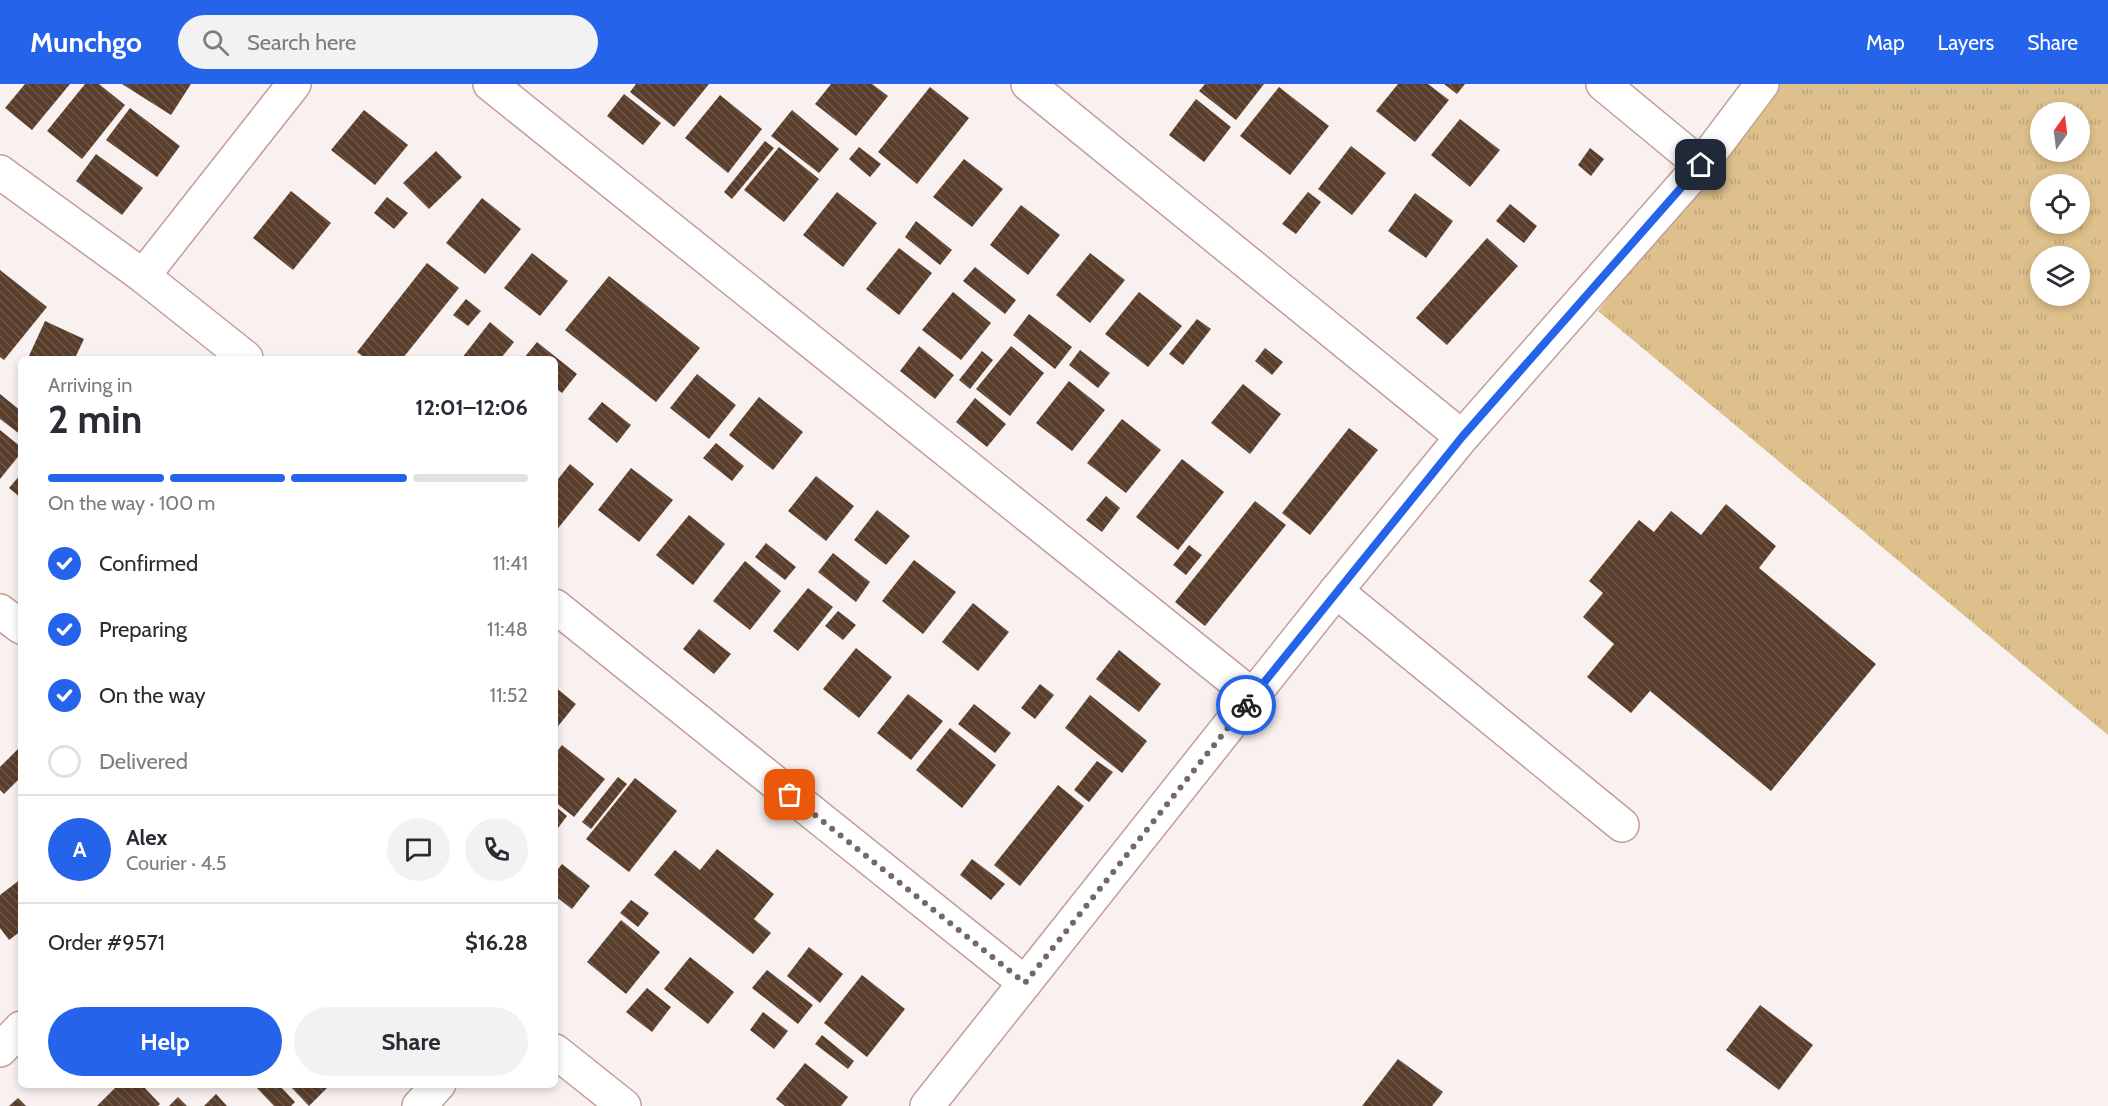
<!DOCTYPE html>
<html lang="en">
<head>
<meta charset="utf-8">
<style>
  :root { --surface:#fff; --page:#f2f2f3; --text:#2b2b33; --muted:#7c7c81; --line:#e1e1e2; --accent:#2563eb }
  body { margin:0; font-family:Cabin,sans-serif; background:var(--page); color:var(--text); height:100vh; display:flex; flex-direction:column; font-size:22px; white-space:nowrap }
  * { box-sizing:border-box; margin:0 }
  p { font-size:20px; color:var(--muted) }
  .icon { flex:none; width:33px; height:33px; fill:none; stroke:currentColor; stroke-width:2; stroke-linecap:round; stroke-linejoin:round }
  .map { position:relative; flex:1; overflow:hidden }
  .drawer { position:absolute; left:18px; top:272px; width:540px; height:732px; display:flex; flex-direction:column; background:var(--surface); border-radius:9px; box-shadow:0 3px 9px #0003 }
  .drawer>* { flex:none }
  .needle { width:39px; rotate:14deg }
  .controls { position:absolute; left:2030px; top:18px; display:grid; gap:12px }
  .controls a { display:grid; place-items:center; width:60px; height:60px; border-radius:50%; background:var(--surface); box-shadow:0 3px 9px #0003; font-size:30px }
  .pin { position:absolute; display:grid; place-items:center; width:51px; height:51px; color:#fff; margin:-26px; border-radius:12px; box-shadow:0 3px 9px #0006 }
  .courier { position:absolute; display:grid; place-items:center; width:60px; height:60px; margin:-30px; border:4px solid #2563eb; border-radius:50%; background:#fff; color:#222; box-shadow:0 2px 8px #0007 }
  .head em { font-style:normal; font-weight:700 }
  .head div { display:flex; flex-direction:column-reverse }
  .head { display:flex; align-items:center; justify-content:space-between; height:102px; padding:0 30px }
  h1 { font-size:39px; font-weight:700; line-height:45px }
  .bar { display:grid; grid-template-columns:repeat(4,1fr); gap:9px 6px; align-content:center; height:72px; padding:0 30px }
  .bar i { height:8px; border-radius:4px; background:var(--line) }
  .bar .selected { background:var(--accent) }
  .bar p { grid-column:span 4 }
  .line { display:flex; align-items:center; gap:15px; padding:0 30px; border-top:2px solid var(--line) }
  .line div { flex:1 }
  .round { display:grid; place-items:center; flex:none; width:63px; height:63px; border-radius:32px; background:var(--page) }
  ol { padding:0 30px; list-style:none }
  li { display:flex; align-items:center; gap:18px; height:66px }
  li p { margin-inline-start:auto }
  li .icon { padding:6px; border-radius:50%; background:var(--accent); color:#fff; stroke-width:4 }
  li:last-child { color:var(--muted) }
  li i { width:33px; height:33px; border:3px solid var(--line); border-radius:50% }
  .cta { display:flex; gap:12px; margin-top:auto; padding:12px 30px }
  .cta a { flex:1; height:69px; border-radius:36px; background:var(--accent); color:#fff; font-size:24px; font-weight:700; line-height:69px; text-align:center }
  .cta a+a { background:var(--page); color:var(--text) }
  header { display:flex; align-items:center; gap:36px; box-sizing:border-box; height:84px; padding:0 30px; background:var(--accent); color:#fff }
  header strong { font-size:28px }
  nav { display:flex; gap:33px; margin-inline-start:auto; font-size:21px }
  .search { width:420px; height:54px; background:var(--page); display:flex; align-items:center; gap:15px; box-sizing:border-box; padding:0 21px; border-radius:33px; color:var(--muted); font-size:22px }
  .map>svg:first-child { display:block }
  .grass { fill:url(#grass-tufts); fill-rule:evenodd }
  .building { fill:url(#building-back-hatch) }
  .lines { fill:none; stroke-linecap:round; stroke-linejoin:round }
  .minor-casing { stroke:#c39d97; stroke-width:36 }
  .minor { stroke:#fff; stroke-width:33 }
  .done { stroke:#746866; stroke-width:6; stroke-dasharray:0 10.8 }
  .route { stroke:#2563eb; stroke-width:8 }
</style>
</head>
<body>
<header>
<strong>Munchgo</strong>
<div class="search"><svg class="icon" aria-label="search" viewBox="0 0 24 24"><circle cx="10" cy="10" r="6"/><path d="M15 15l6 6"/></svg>Search here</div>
<nav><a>Map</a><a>Layers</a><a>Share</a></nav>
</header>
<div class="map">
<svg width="2108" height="1022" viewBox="0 0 2108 1022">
  <defs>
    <pattern id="grass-tufts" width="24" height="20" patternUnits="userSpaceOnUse" patternTransform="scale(1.5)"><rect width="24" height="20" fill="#ddc08b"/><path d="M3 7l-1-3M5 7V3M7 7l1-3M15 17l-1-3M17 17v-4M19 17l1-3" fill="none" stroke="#bea577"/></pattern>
    <pattern id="building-back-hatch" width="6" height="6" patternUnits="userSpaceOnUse" patternTransform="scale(1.5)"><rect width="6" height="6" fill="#593e2c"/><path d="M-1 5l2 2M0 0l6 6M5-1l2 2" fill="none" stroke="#6e5749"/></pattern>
  </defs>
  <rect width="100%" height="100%" fill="#f9f1ef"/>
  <path class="grass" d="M1776 0H2108V651L1598 227ZM2040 28H2079V68H2040ZM2040 100H2079V140H2040ZM2040 172H2079V212H2040Z"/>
  <g class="building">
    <polygon points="25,0 70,0 32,46 5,24"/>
    <polygon points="85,0 99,0 125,21 82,75 47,47"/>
    <polygon points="122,0 191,0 171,31"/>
    <polygon points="636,0 709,0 674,43 630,8"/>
    <polygon points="831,0 872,0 888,12 856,52 815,20"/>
    <polygon points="1205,0 1264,0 1236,36 1199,7"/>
    <polygon points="1398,0 1428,0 1449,16 1415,58 1376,27"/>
    <polygon points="1444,0 1465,0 1457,10"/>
    <polygon points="930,3 969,34 917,100 878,68"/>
    <polygon points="1279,3 1329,42 1290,91 1240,52"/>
    <polygon points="624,10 661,39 643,61 607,32"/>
    <polygon points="720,11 762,45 728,89 685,54"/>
    <polygon points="1196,15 1231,43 1204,78 1169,51"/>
    <polygon points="130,24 180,62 157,93 106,56"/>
    <polygon points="364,26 408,61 375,101 331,66"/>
    <polygon points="792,26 839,65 819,89 771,52"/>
    <polygon points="1460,35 1500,66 1470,103 1431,71"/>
    <polygon points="765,57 774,64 732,115 724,108"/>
    <polygon points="1351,62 1386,89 1352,131 1318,105"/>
    <polygon points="779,63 819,95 784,138 744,106"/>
    <polygon points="859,63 881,80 870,93 849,75"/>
    <polygon points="1590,64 1604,75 1591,92 1578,81"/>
    <polygon points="436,67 462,93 429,125 403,99"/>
    <polygon points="96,70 143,104 122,131 76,97"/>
    <polygon points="964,75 1003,105 972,143 933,113"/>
    <polygon points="291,107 331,139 293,186 253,154"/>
    <polygon points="837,108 877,139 843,183 803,151"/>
    <polygon points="1308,108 1321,118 1296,150 1282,140"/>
    <polygon points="1415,109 1453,137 1426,174 1388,147"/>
    <polygon points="387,113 408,129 394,145 374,129"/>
    <polygon points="482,114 521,145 485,190 446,159"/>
    <polygon points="1510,120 1537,142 1524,159 1496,137"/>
    <polygon points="1021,121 1060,151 1028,191 990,161"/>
    <polygon points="916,137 952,166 940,181 905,153"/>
    <polygon points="1487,154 1518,182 1447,261 1416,234"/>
    <polygon points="899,164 932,189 899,231 866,205"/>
    <polygon points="532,169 568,197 540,232 504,204"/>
    <polygon points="1090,169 1125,196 1090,239 1056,211"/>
    <polygon points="427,179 459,204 403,274 365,274 357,268"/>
    <polygon points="975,183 1016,216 1005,230 963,197"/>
    <polygon points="0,186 47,223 4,276 0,273"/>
    <polygon points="609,192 700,264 656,318 565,246"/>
    <polygon points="953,208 991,239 961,276 922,246"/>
    <polygon points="1139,208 1182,242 1148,283 1105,250"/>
    <polygon points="466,215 481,227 468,242 453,231"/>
    <polygon points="1029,230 1072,263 1055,285 1013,251"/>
    <polygon points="1197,235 1211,245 1183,281 1169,270"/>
    <polygon points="45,237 84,255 75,274 28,274"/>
    <polygon points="490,238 514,258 501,274 462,274"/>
    <polygon points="537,258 577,290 562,309 555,304 555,274 524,274"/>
    <polygon points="919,262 954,291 935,315 900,287"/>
    <polygon points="1011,262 1044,289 1010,332 976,305"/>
    <polygon points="1265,264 1283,278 1272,291 1255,277"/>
    <polygon points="1080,266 1110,289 1098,304 1069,281"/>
    <polygon points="982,267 993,276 970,305 959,296"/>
    <polygon points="697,290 736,321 709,355 670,324"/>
    <polygon points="1069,297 1105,326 1072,367 1036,339"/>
    <polygon points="1243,300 1281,330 1250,370 1211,339"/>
    <polygon points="0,310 21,327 21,351 0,335"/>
    <polygon points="759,313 803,348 773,386 729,351"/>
    <polygon points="975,314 1006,340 987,363 956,338"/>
    <polygon points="602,318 631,341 617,359 588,335"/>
    <polygon points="1122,335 1161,366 1126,409 1087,379"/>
    <polygon points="1349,344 1378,366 1310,451 1282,429"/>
    <polygon points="0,346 21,363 21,369 0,395"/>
    <polygon points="716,359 744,382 732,397 703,374"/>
    <polygon points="1182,375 1224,408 1178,466 1136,433"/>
    <polygon points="570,380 594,400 555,448 555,399"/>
    <polygon points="631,384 673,416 639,458 598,426"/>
    <polygon points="21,390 21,414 9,404"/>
    <polygon points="816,392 854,422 826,457 788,427"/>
    <polygon points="1106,412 1120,424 1102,448 1086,436"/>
    <polygon points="1255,417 1286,441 1205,542 1175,518"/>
    <polygon points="1726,420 1776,462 1759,484 1876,580 1771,707 1650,607 1631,629 1587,593 1614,560 1583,533 1603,509 1589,497 1639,436 1654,448 1671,427 1701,451"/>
    <polygon points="877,426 910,452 886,481 854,456"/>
    <polygon points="689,431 725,460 693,501 656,471"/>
    <polygon points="766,459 796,483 785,496 755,473"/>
    <polygon points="1189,461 1202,471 1186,491 1173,481"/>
    <polygon points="833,469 870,498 856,518 818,488"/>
    <polygon points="914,476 956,508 923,550 882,517"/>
    <polygon points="745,477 781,507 750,546 713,517"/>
    <polygon points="808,504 833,523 798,567 773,547"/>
    <polygon points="973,519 1009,548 978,587 942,558"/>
    <polygon points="838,527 856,541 843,556 825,542"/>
    <polygon points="699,545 731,570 714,590 683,565"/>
    <polygon points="856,564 892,593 859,634 823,605"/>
    <polygon points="1119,566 1161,600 1139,628 1096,595"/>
    <polygon points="1040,600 1054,611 1035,635 1021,624"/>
    <polygon points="555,603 576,620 555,646"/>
    <polygon points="908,610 943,637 911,676 877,649"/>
    <polygon points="1090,611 1147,657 1122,689 1065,644"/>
    <polygon points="974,620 1011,649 995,669 958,640"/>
    <polygon points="950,644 996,681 962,724 916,686"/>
    <polygon points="562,661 605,695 574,733 555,718 555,670"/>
    <polygon points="21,662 21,693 4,710 0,706 0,683"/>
    <polygon points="1097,677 1113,688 1089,718 1074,706"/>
    <polygon points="618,693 627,700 591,745 582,738"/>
    <polygon points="635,694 677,727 629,788 586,755"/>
    <polygon points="1058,701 1084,722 1020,802 994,781"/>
    <polygon points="555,722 567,732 555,748"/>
    <polygon points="717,765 774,810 754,835 771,849 753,870 654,791 675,766 700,786"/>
    <polygon points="972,775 1005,800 991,816 960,791"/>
    <polygon points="562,780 590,802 572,825 555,812 555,789"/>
    <polygon points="21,795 21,847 9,856 0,844 0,811"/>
    <polygon points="631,816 649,829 638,843 620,829"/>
    <polygon points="621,836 660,868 626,910 587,878"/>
    <polygon points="809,863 843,890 820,919 787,892"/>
    <polygon points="690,873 734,908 708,940 664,905"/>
    <polygon points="767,886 813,921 798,940 752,904"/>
    <polygon points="862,891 905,925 867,973 824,939"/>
    <polygon points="647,904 671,923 652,948 626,928"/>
    <polygon points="1760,921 1813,961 1779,1006 1726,966"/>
    <polygon points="763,928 788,947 774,965 750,946"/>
    <polygon points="822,951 854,977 848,985 815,960"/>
    <polygon points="1398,975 1443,1008 1432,1022 1362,1022"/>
    <polygon points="805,979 848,1013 841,1022 785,1022 776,1015"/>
    <polygon points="119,1000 141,1000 160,1020 158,1022 97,1022"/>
    <polygon points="253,1000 278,1000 295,1018 291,1022 274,1022"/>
    <polygon points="288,1000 331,1000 309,1022"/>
    <polygon points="216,1010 227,1022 204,1022"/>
    <polygon points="178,1013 187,1022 169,1022"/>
    <polygon points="18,1014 26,1022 9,1022"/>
  </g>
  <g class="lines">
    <defs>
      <g id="minor">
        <polyline points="490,0 1253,612"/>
        <polyline points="1028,0 1462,353"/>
        <polyline points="1603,0 1701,81"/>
        <polyline points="0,88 143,192 246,274"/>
        <polyline points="143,192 294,0"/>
        <polyline points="1336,507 1622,741"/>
        <polyline points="555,522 1025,899"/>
        <polyline points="0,527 21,543"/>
        <polyline points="0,966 21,944"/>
        <polyline points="555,967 624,1022"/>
        <polyline points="419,1022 439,1000"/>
        <polyline points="927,1022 1336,507 1462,353 1701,81 1762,0"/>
      </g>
    </defs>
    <use href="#minor" class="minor-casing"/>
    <use href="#minor" class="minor"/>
  </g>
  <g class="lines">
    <polyline class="done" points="790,711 1025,899 1246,621"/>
    <polyline class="route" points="1246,621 1462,353 1701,81"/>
  </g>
</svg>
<div class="controls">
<a><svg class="needle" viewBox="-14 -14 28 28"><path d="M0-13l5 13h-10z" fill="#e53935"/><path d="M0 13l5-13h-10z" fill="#7c7c81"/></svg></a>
<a><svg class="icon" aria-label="locate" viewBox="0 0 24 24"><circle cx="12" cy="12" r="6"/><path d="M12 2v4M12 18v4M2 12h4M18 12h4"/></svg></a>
<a><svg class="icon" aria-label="layers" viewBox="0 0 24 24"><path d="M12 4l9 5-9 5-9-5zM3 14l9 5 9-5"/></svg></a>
</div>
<div class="pin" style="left:790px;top:711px;background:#ea580c"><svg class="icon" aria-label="bag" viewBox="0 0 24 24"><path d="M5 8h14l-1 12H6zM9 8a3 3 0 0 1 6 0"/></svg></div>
<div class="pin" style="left:1701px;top:81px;background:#1f2937"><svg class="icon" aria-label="home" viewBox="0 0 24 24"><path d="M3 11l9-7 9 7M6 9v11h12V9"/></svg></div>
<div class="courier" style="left:1246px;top:621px"><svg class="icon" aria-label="bike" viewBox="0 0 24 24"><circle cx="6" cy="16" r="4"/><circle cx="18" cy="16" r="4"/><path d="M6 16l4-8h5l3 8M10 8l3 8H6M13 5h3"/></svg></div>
<section class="drawer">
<div class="head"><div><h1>2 min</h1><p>Arriving in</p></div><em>12:01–12:06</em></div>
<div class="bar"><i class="selected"></i><i class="selected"></i><i class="selected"></i><i></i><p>On the way · 100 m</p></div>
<ol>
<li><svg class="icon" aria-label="check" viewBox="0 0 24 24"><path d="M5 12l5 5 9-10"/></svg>Confirmed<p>11:41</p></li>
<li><svg class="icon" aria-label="check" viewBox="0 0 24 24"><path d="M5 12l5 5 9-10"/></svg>Preparing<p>11:48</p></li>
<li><svg class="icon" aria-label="check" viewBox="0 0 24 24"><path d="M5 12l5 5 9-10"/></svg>On the way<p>11:52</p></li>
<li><i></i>Delivered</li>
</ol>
<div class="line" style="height:108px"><b class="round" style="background:var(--accent);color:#fff">A</b><div><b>Alex</b><p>Courier · 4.5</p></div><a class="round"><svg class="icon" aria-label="chat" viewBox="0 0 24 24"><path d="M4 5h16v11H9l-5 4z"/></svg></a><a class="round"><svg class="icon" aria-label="phone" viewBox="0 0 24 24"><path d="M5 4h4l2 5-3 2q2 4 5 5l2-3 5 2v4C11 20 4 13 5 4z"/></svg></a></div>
<div class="line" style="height:78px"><div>Order #9571</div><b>$16.28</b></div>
<div class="cta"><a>Help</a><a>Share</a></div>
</section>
</div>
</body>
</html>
